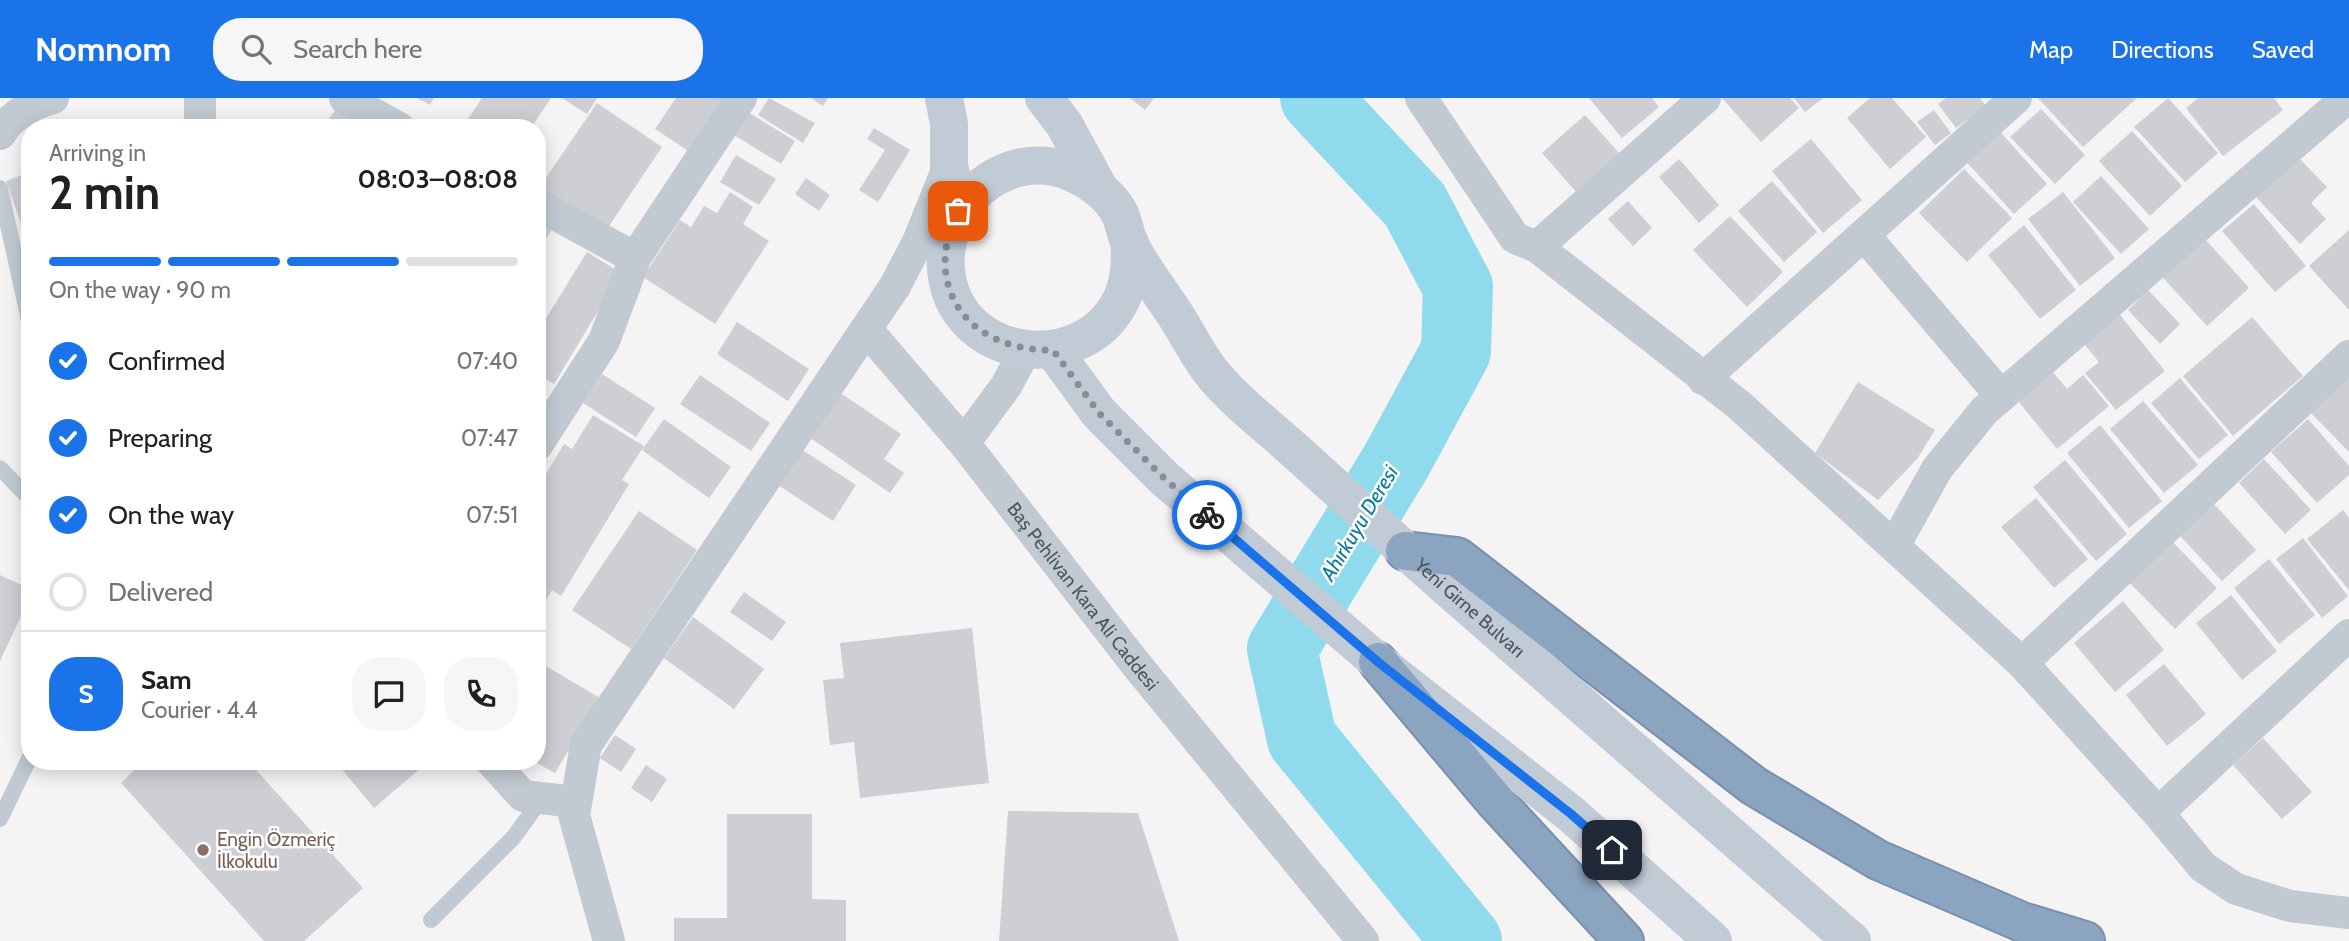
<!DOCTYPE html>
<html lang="en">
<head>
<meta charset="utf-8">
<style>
  :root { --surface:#fff; --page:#f6f6f6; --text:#202124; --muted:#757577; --line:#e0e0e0; --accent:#1a73e8 }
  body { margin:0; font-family:Cabin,sans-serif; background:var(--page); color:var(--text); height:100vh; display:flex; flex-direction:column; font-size:26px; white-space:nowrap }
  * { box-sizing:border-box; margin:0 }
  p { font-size:23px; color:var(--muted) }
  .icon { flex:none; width:38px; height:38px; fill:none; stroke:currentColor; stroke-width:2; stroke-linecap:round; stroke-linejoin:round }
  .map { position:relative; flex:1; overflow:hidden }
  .drawer { position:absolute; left:21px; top:21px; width:525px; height:651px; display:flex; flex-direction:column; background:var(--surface); border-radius:28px; box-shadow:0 4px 18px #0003 }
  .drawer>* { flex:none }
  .pin { position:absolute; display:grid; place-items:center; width:60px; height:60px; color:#fff; margin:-30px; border-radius:14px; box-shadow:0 4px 10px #0006 }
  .courier { position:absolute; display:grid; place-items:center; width:70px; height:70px; margin:-35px; border:5px solid #1a73e8; border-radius:50%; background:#fff; color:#222; box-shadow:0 2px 9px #0007 }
  .summary em { font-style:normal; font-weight:700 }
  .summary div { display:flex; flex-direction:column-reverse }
  .summary { display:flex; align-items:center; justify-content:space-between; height:119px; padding:0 28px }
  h1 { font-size:46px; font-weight:700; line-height:52px }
  .bar { display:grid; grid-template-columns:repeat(4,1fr); gap:10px 7px; align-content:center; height:84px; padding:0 28px }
  .bar i { height:9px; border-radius:5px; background:var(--line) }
  .bar .active { background:var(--accent) }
  .bar p { grid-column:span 4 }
  .line { display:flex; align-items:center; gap:18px; padding:0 28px; border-top:2px solid var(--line) }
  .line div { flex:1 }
  .round { display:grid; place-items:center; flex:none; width:74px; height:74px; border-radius:28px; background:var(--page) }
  ol { padding:0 28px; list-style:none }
  li { display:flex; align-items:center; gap:21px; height:77px }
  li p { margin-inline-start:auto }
  li .icon { padding:7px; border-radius:50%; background:var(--accent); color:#fff; stroke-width:4 }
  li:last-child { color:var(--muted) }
  li i { width:38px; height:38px; border:4px solid var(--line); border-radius:50% }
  header { display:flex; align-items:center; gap:42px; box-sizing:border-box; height:98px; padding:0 35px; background:var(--accent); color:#fff }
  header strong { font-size:33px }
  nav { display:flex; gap:38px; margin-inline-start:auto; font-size:24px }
  .search { width:490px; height:63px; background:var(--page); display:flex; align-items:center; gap:18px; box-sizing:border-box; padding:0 24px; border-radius:28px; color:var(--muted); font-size:26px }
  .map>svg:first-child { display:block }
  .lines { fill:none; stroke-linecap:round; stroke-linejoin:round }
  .river { stroke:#90daee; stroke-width:70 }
  .building { fill:#cdcfd5 }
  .highway-casing { stroke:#7690ad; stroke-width:42 }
  .lane { stroke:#c1cad2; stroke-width:16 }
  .street { stroke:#c1cad2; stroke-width:32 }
  .secondary { stroke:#c1cbd6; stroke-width:38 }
  .highway { stroke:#8ba5c1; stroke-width:38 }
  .done { stroke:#868d94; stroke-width:7; stroke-dasharray:0 12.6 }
  .route { stroke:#1a73e8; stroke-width:9 }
  .education-dot { fill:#8d6e63; stroke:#fff; stroke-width:2.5 }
  .labels { text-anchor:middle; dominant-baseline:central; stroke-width:5; stroke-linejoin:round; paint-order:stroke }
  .street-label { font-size:19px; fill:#4a5661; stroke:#fff }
  .education-label { font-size:19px; fill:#785e54; stroke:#fff; text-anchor:start }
  .water-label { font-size:21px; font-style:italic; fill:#0c7c9b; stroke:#fff }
</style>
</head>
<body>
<header>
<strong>Nomnom</strong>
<div class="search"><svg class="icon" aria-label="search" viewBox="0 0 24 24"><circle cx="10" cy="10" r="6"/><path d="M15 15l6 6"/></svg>Search here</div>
<nav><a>Map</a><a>Directions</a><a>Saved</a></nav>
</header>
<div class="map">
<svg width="2349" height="843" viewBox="0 0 2349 843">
  <rect width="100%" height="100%" fill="#f5f3f3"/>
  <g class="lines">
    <polyline class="river" points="1315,0 1415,107 1458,189 1456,253 1397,362 1282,551 1302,641 1467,843"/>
  </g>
  <g class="building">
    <polygon points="417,0 434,0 430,7"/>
    <polygon points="482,0 551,0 531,30 462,30"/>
    <polygon points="562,0 597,0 587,16"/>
    <polygon points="676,0 726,0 690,54 655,31"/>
    <polygon points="769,0 815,25 803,45 758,17"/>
    <polygon points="811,0 828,0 823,8"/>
    <polygon points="1130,0 1154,0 1145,12"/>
    <polygon points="1589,0 1652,0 1659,9 1622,40"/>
    <polygon points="1722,0 1790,0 1799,10 1761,44"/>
    <polygon points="1794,0 1823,0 1805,14"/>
    <polygon points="1870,0 1892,0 1926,39 1890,71 1847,20"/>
    <polygon points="1946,0 1980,0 1986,8 1956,30 1938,6"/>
    <polygon points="2038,0 2137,0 2083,49"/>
    <polygon points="2168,0 2218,55 2185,84 2134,29"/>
    <polygon points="2198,0 2274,0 2283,12 2223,58 2186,10"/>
    <polygon points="597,5 662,49 603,137 537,93"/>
    <polygon points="338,8 370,30 323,30"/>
    <polygon points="2041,11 2085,57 2055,86 2010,39"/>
    <polygon points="1934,12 1951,35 1935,47 1917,24"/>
    <polygon points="748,14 795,43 781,66 734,37"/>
    <polygon points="1585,17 1621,57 1578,96 1542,55"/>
    <polygon points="1995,28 2047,86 2014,116 1961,58"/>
    <polygon points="874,30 910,52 878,104 859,92 885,52 867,41"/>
    <polygon points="2132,33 2182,88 2150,118 2099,63"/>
    <polygon points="1811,41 1862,102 1823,135 1772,73"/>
    <polygon points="736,57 776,81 759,107 720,84"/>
    <polygon points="2298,59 2327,89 2311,105 2326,121 2300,146 2256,99"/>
    <polygon points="1679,61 1719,107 1699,125 1659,79"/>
    <polygon points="1964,71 2012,120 1967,164 1919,115"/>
    <polygon points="30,74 30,141 26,140 6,83"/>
    <polygon points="2101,78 2149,131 2121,156 2073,104"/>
    <polygon points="806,80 830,97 819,113 795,96"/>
    <polygon points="1772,83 1817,134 1784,164 1738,113"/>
    <polygon points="730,94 753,109 743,126 769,143 715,226 643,179 680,122 691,129 704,108 717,115"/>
    <polygon points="2063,94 2115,160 2080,188 2028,121"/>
    <polygon points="1628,103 1652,130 1633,148 1608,121"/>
    <polygon points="2254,106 2306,168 2275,194 2222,133"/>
    <polygon points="1730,118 1783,174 1747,209 1693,152"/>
    <polygon points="537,120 553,130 537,154"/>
    <polygon points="2024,127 2076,192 2040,221 1988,157"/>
    <polygon points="2349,132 2349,212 2309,168"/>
    <polygon points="2198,133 2249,190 2207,228 2156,172"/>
    <polygon points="587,154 621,175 554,286 537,276 537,235"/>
    <polygon points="2148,192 2180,226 2160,246 2128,212"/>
    <polygon points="2116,212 2165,273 2116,312 2085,275 2099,264 2080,241"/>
    <polygon points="2252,219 2303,278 2233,338 2183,278"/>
    <polygon points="737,224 809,271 788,303 717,256"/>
    <polygon points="2053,274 2067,291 2083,277 2109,308 2057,351 2018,303"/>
    <polygon points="602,276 655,310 636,339 583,305"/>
    <polygon points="700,277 770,325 751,353 680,306"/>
    <polygon points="2349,277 2349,354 2310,314"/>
    <polygon points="2180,280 2228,337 2199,361 2151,305"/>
    <polygon points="1858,284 1935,332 1917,361 1878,402 1815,355"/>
    <polygon points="839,294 901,336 884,361 904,375 890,395 809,339"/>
    <polygon points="2143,303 2198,367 2164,395 2110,331"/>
    <polygon points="593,317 644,348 622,382 629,386 561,498 552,492 537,517 537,391 564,346 572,351"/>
    <polygon points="664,321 731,369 709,400 642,352"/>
    <polygon points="2308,321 2349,368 2349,377 2317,405 2271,354"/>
    <polygon points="2100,327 2162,403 2129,430 2067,355"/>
    <polygon points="801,351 856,387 833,423 778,387"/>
    <polygon points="2264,361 2311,412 2285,436 2239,385"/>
    <polygon points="2065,362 2127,436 2096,463 2033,389"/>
    <polygon points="2205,396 2256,452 2222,483 2171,428"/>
    <polygon points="2036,400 2088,461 2054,490 2001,429"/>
    <polygon points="2343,412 2349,420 2349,492 2307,441"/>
    <polygon points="639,413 697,452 631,551 572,512"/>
    <polygon points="2167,438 2217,490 2175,531 2125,480"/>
    <polygon points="2303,440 2348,498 2322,520 2276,461"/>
    <polygon points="2269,461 2315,517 2279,546 2234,490"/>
    <polygon points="0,477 30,491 30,499 0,563"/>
    <polygon points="744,494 786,524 772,543 730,514"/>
    <polygon points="2231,497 2277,553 2242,582 2196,525"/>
    <polygon points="2123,503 2164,552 2115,594 2074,545"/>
    <polygon points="693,519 764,571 734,611 664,560"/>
    <polygon points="972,530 989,685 860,700 854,644 830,647 823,582 844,580 840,545"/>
    <polygon points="537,563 600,600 555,675 537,665"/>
    <polygon points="2164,566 2206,616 2167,648 2126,597"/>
    <polygon points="615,637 636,651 621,674 600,660"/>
    <polygon points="2263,640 2312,694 2282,721 2233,667"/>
    <polygon points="144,663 248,663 363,790 304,843 264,843 121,685"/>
    <polygon points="335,663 429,663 374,710"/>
    <polygon points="646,667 667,681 652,704 631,690"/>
    <polygon points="1008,713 1138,715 1179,843 999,843"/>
    <polygon points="727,716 812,716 812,801 846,802 846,843 674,843 674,820 727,820"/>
  </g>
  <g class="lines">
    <defs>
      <g id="highway">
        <polyline points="1405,453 1457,459 1754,688 1878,762 2022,824 2085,843"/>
        <polyline points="1378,564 1495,703 1624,843"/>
      </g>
    </defs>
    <use href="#highway" class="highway-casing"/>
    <g class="lane">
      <polyline points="0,90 30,227"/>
      <polyline points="0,370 30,401"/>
      <polyline points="0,721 30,659"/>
      <polyline points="431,822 513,740 542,700"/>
    </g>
    <g class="street">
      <polyline points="200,0 200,30"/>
      <polyline points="345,0 399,30"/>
      <polyline points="1421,0 1515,140 1537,149 1739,307 2022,565 2158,715 2203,769 2236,791 2290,808 2349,815"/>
      <path d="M0 36C11 17 32 6 53 0"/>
      <polyline points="537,106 635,160"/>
      <polyline points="1864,137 2001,298"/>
      <polyline points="1537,149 1705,0"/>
      <path id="s1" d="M867 232 964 345 1135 565 1363 843"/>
      <polyline points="1703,281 2016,0"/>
      <polyline points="964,345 1006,288 1025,253"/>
      <polyline points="537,347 604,243 635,160 741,0"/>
      <polyline points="1894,448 1937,371 1984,313 2347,0"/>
      <polyline points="2022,565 2349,258"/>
      <polyline points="491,663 523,698 576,704"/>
      <polyline points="2158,715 2349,537"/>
      <polyline points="609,843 574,717 586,647 895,188 918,144 949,67"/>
    </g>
    <g class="secondary">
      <polyline points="944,0 949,26 949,67 958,113"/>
      <polyline points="1044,0 1064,26 1099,90"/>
      <path id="s2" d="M1130 145C1130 164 1130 182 1122 200 1086 278 961 265 947 179 935 110 1005 45 1073 75 1091 83 1111 98 1120 116 1124 126 1126 137 1130 147 1143 172 1162 196 1178 221 1190 240 1201 264 1217 281 1239 307 1268 328 1293 351 1343 396 1392 441 1442 485 1578 604 1715 724 1852 843"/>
      <polyline points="1053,252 1099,315 1165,381 1378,564 1571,716 1713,843"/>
    </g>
    <use href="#highway" class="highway"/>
  </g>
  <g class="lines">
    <path class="done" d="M958 113C920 190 970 254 1053 252L1099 315 1165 381 1207 417"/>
    <polyline class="route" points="1207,417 1378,564 1571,716 1612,752"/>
  </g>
  <circle class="education-dot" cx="203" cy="752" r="7"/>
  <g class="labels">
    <g class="street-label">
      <text stroke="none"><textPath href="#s1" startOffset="343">Baş Pehlivan Kara Ali Caddesi</textPath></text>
      <text stroke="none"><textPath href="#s2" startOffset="1083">Yeni Girne Bulvarı</textPath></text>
    </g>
    <g class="education-label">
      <text x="217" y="741">Engin Özmeriç<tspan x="217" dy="22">İlkokulu</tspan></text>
    </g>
    <g class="water-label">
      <text transform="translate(1359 425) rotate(-59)">Ahırkuyu Deresi</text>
    </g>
  </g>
</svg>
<div class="pin" style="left:958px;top:113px;background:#ea580c"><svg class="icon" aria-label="bag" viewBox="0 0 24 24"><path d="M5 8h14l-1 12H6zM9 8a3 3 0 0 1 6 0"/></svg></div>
<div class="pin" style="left:1612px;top:752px;background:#1f2937"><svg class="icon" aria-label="home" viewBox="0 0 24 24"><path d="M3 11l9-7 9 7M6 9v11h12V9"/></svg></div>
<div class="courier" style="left:1207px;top:417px"><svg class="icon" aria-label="bike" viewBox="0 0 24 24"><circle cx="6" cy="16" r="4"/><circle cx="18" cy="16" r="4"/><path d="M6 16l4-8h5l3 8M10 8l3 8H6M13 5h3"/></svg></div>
<section class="drawer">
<div class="summary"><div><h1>2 min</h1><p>Arriving in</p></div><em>08:03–08:08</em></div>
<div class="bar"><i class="active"></i><i class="active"></i><i class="active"></i><i></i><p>On the way · 90 m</p></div>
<ol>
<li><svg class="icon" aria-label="check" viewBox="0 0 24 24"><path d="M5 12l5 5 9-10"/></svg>Confirmed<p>07:40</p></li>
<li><svg class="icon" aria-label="check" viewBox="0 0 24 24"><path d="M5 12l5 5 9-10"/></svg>Preparing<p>07:47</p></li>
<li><svg class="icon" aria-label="check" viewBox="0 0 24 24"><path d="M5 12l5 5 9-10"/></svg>On the way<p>07:51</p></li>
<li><i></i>Delivered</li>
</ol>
<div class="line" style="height:126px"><b class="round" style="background:var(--accent);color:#fff">S</b><div><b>Sam</b><p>Courier · 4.4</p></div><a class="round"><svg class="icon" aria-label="chat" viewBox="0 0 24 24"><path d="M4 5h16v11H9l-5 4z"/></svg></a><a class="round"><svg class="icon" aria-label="phone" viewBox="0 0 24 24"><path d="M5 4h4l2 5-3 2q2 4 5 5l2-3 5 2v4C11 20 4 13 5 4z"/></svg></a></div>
</section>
</div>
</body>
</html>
